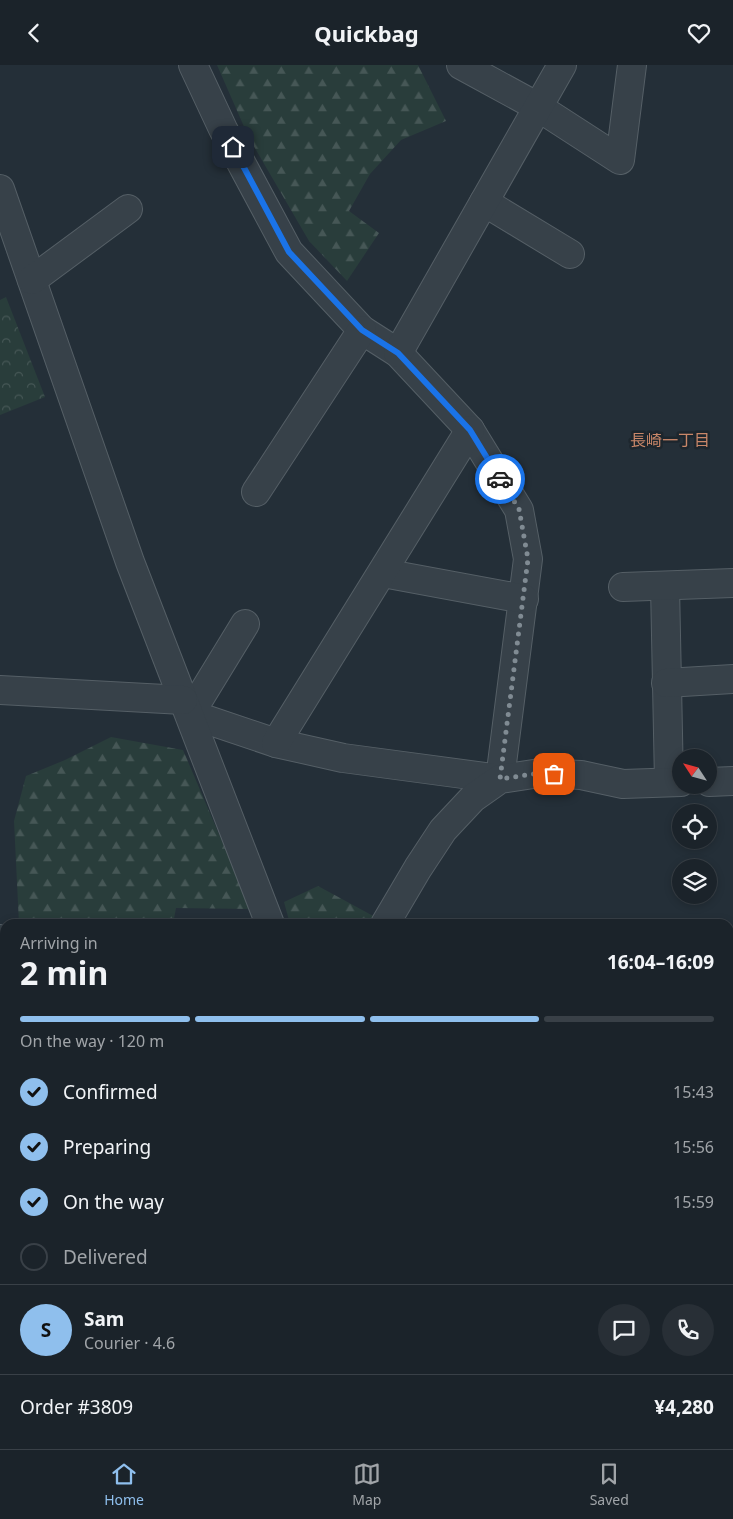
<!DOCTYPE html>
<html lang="en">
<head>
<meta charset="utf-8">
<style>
  :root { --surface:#1b232a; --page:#282f36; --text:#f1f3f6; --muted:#a0a4a8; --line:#394047; --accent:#8fbfed }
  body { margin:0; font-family:"Noto Sans","Noto Sans JP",sans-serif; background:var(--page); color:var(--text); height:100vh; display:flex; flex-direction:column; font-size:19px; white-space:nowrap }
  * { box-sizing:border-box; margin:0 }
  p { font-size:16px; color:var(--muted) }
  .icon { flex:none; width:28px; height:28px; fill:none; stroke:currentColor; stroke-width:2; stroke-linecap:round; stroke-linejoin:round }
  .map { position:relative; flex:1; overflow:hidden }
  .side { position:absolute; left:0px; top:854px; width:734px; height:531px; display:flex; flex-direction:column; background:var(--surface); border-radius:15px 15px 0 0; box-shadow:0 2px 8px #0003,0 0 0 1px var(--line) }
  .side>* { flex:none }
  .needle { width:32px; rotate:306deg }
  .tools { position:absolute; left:672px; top:684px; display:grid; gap:10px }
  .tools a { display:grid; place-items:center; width:45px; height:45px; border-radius:50%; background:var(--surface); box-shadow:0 2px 8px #0003,0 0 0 1px var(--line); font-size:25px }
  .pin { position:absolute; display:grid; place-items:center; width:42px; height:42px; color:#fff; margin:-21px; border-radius:10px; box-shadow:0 2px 8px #0006 }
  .courier { position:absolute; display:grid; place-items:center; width:50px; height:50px; margin:-25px; border:4px solid #1a73e8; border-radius:50%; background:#fff; color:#222; box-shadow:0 1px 6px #0007 }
  .head em { font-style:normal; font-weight:700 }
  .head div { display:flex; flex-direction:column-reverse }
  .head { display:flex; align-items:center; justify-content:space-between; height:85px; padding:0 20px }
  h1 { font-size:32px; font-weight:700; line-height:38px }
  .bar { display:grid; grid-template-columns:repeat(4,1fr); gap:8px 5px; align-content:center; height:60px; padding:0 20px }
  .bar i { height:6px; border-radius:4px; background:var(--line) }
  .bar .on { background:var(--accent) }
  .bar p { grid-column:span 4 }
  .line { display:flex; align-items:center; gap:12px; padding:0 20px; border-top:1px solid var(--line) }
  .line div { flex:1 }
  .round { display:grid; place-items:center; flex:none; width:52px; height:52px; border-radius:26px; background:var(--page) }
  ol { padding:0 20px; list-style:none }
  li { display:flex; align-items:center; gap:15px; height:55px }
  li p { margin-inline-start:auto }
  li .icon { padding:5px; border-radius:50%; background:var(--accent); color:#111; stroke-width:4 }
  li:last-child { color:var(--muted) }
  li i { width:28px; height:28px; border:2px solid var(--line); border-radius:50% }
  header { display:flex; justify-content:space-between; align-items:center; height:65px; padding:0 20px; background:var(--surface); font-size:22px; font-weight:700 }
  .tabs { display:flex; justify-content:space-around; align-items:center; height:70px; border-top:1px solid var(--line); background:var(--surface); font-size:14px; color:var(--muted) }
  .tabs a { display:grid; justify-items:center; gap:2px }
  .tabs .on { color:var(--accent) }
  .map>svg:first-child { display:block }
  .forest { fill:url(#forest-firs) }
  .park { fill:url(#park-crowns) }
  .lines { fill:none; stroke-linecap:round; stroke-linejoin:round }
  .minor-casing { stroke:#555f66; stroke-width:30 }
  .minor { stroke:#374149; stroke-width:28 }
  .done { stroke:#808b93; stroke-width:5; stroke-dasharray:0 9 }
  .route { stroke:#1a73e8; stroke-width:6 }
  .labels { text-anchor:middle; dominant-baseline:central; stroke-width:5; stroke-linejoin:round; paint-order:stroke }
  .neighbourhood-label { font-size:16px; fill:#c98769; stroke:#1d262d }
</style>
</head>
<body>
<header><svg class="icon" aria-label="back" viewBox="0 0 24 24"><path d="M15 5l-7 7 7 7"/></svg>Quickbag<svg class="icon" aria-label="heart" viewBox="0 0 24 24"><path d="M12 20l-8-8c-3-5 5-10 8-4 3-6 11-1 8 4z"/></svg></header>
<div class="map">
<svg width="733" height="1384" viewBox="0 0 733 1384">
  <defs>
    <pattern id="forest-firs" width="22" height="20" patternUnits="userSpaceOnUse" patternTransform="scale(1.25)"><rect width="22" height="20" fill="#293d3b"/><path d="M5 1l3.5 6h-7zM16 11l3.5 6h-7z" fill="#465756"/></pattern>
    <pattern id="park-crowns" width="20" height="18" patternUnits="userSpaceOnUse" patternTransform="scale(1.25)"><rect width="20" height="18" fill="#293d3b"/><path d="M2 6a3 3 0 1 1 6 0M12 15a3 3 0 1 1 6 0" fill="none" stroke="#465756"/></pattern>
  </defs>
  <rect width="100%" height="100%" fill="#242f38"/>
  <g class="forest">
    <polygon points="217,0 418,0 446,56 401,75 370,109 349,146 379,168 347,216 309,176 249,73"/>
    <polygon points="111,672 183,685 251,844 176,843 173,859 19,859 14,756 26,711 65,695"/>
    <polygon points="318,821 388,859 290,859 284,837"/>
  </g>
  <polygon class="park" points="6,232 45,332 0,350 0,235"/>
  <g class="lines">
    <defs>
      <g id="minor">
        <polyline points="193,0 223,64 289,187 362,265 398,288 470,365 519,445 528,494 500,714 343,693 276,678 190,649 245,559"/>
        <polyline points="461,0 538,42 620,95 632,0"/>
        <polyline points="0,124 130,497 270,859"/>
        <polyline points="484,137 570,189"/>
        <polyline points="32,215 128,144"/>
        <polyline points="398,288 562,0"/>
        <polyline points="256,427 362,265"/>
        <polyline points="383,508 524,534"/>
        <polyline points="665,521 669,717"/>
        <polyline points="623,522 733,518"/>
        <polyline points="666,618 733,614"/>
        <polyline points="0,625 183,635"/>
        <polyline points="276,678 470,365"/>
        <polyline points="709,717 733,716"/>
        <polyline points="385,859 418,803 443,765 473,733 500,714 540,708 581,710 623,719 681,717"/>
        <polyline points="0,874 5,875"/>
        <polyline points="729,965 733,965"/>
        <polyline points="0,1059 5,1056"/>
        <polyline points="729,1195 733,1193"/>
        <polyline points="729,1296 733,1294"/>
        <polyline points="729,1315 733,1321"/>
        <polyline points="366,1384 367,1380"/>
      </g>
    </defs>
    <use href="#minor" class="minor-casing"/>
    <use href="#minor" class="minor"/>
  </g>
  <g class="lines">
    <polyline class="done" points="500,414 519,444 528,494 500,714 540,708 554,709"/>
    <polyline class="route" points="233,82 289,187 362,265 398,288 470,365 500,414"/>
  </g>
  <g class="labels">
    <g class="neighbourhood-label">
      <text x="670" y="375">長崎一丁目</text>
    </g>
  </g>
</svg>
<div class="tools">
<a><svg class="needle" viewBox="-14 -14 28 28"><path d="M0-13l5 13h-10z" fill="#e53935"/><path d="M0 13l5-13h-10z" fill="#a0a4a8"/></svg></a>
<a><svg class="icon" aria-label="locate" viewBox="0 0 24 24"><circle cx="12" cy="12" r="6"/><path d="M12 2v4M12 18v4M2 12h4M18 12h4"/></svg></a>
<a><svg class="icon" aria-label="layers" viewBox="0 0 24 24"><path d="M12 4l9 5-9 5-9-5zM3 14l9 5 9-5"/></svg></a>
</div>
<div class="pin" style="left:554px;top:709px;background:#ea580c"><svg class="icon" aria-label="bag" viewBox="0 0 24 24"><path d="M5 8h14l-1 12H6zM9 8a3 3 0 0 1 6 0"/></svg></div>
<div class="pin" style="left:233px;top:82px;background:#1f2937"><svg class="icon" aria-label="home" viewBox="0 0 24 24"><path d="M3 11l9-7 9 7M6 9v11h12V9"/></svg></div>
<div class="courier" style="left:500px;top:414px"><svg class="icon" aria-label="car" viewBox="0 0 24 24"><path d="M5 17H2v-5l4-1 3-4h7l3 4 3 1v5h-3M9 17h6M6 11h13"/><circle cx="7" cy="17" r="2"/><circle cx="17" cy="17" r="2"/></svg></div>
<section class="side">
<div class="head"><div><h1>2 min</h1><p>Arriving in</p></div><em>16:04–16:09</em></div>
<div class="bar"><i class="on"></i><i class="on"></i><i class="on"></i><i></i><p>On the way · 120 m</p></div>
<ol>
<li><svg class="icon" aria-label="check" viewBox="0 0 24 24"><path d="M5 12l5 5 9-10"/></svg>Confirmed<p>15:43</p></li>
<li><svg class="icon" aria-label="check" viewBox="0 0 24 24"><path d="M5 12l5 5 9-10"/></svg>Preparing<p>15:56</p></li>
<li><svg class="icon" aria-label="check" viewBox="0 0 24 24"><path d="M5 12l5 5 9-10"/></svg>On the way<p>15:59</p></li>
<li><i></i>Delivered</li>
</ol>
<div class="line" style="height:90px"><b class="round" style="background:var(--accent);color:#111">S</b><div><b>Sam</b><p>Courier · 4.6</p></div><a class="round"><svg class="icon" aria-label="chat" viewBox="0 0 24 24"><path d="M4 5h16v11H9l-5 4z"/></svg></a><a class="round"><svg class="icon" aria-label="phone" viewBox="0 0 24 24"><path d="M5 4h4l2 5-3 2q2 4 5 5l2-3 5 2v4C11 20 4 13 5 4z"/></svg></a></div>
<div class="line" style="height:65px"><div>Order #3809</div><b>¥4,280</b></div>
</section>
</div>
<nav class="tabs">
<a class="on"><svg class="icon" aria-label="home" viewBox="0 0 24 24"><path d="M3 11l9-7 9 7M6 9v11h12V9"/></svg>Home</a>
<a><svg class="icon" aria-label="map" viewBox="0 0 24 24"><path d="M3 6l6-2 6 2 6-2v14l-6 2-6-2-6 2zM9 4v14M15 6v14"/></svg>Map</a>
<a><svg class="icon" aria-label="saved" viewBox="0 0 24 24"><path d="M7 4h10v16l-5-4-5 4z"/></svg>Saved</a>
</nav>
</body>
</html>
